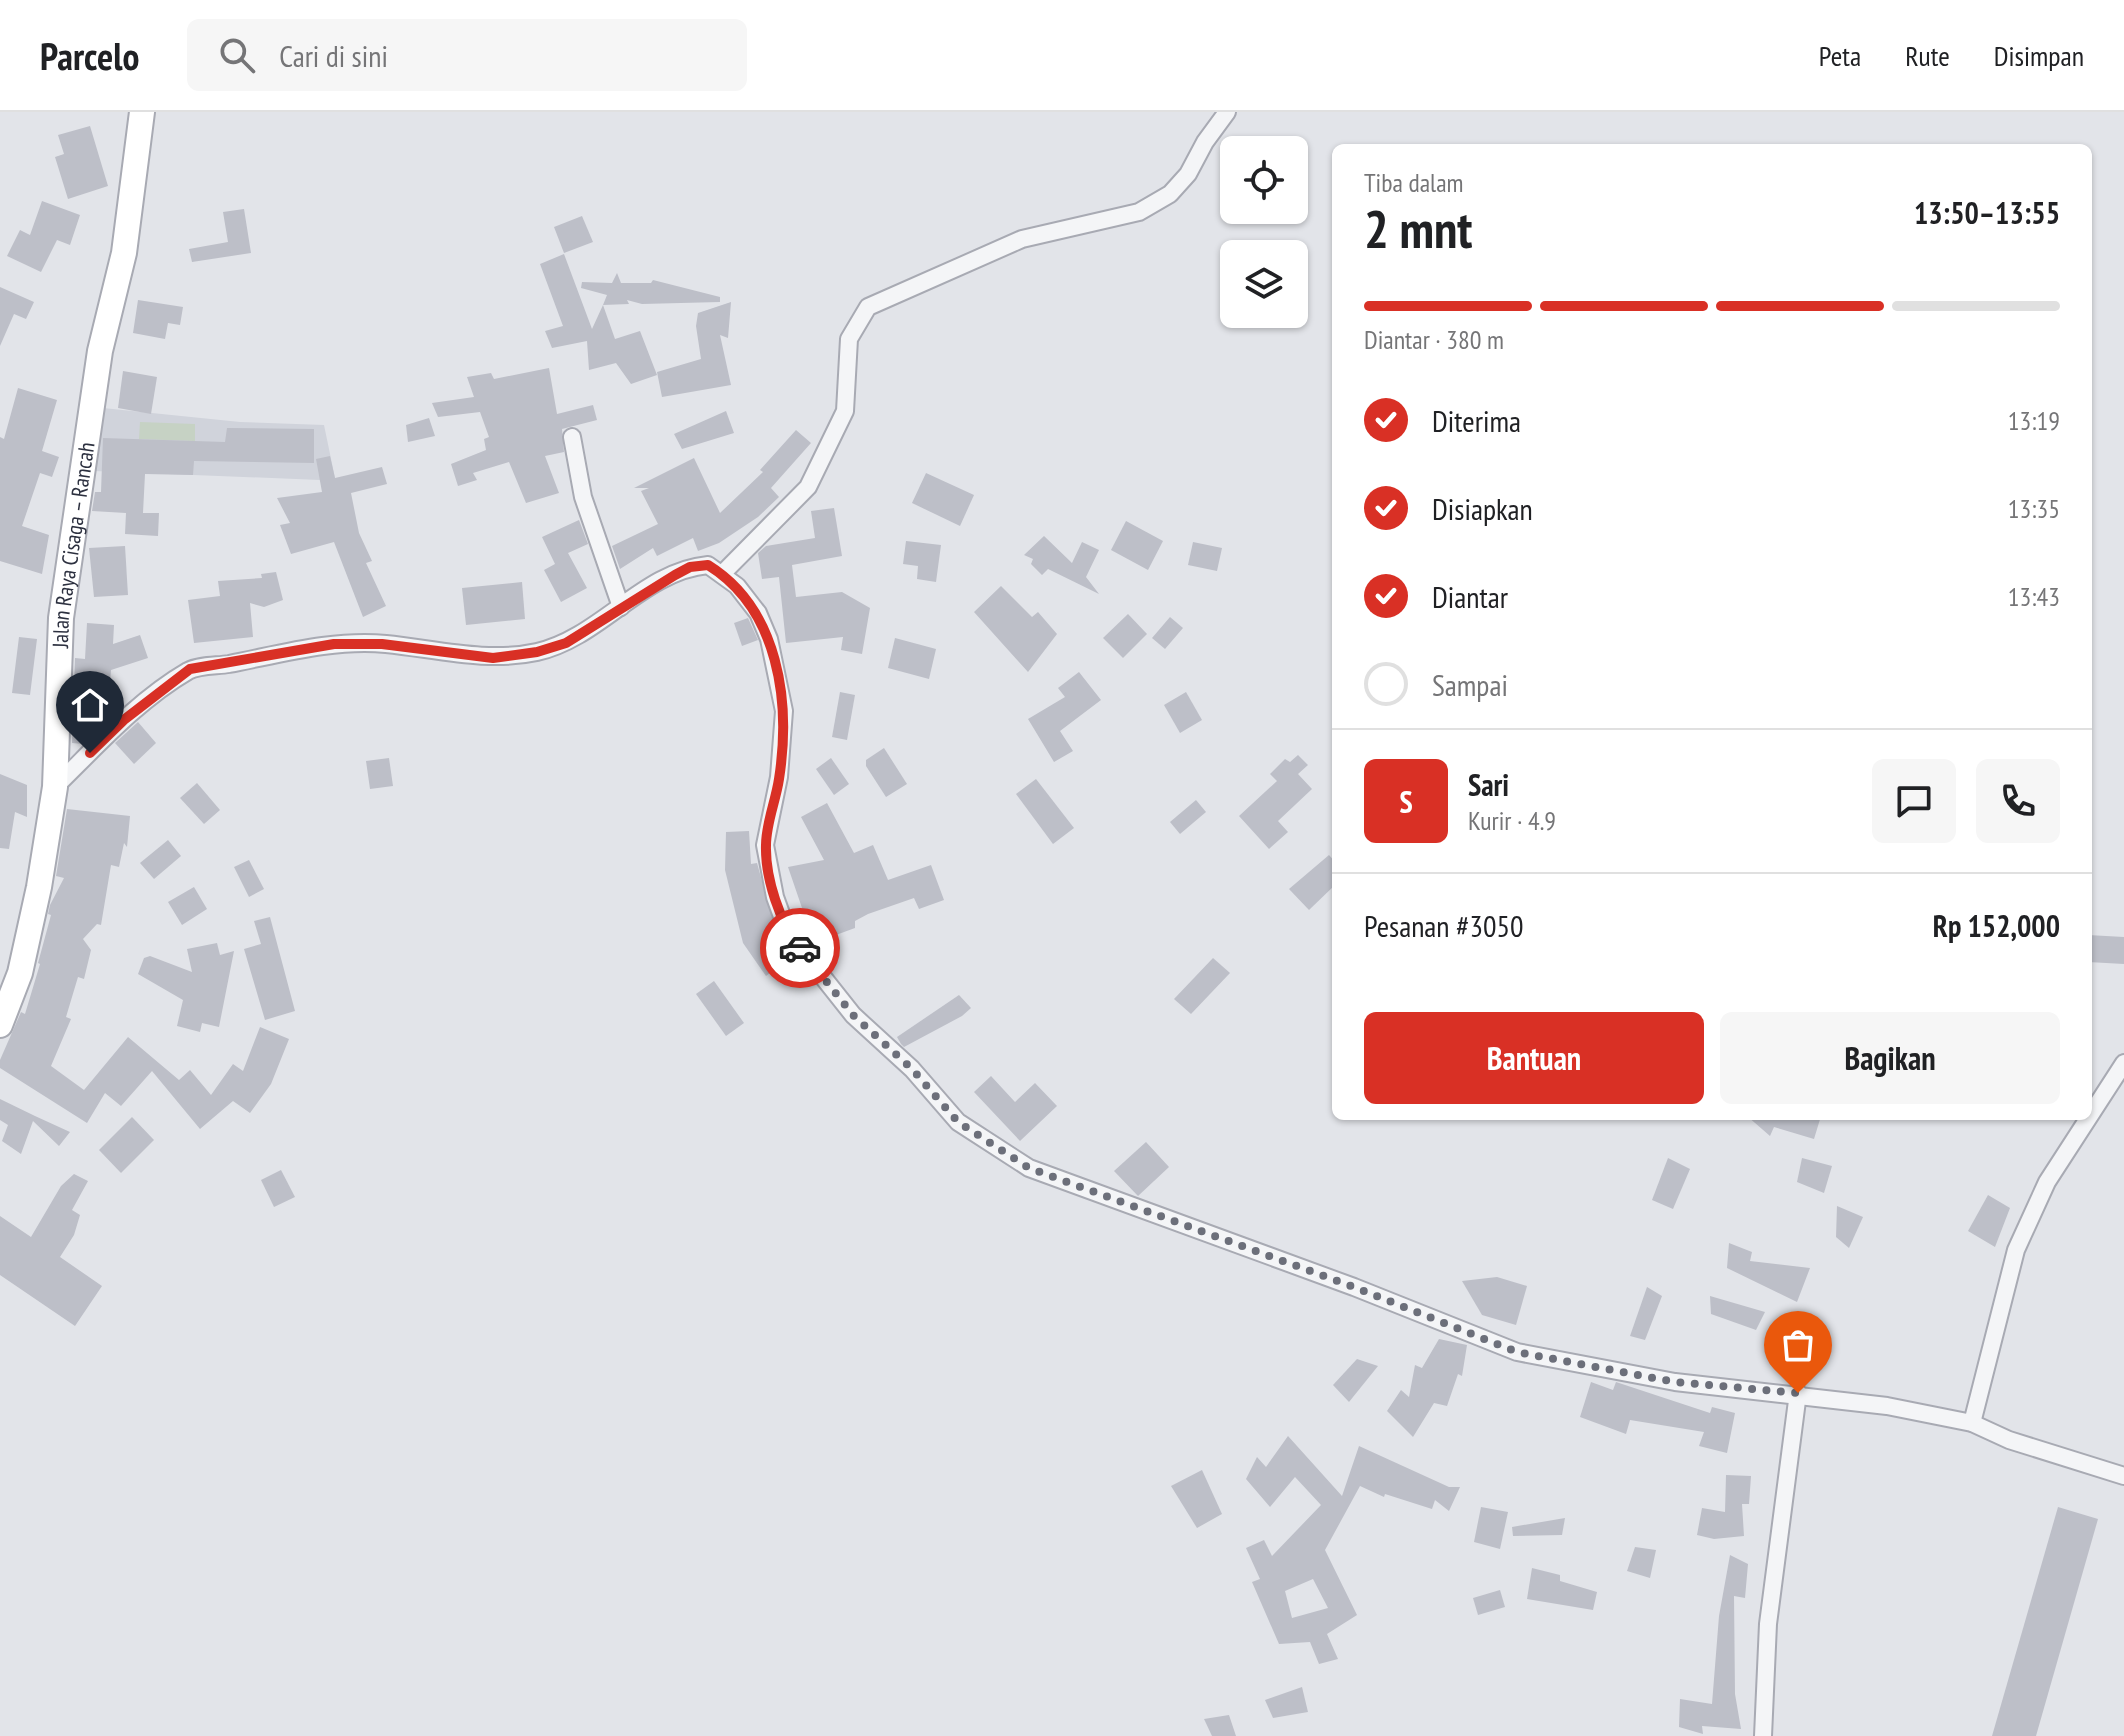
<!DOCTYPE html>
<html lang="id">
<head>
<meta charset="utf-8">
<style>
  :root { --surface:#fff; --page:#f6f6f6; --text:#202124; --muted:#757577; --line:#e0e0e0; --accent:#d93025 }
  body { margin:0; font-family:"PT Sans Narrow",sans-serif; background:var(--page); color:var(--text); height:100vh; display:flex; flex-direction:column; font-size:30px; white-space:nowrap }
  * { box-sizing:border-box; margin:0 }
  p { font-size:26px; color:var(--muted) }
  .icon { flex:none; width:44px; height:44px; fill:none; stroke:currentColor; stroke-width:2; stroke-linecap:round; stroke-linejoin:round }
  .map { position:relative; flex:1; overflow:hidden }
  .details { position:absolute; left:1332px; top:32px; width:760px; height:976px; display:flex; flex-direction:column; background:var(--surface); border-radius:12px; box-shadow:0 2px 6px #0004 }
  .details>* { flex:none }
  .tools { position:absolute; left:1220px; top:24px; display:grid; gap:16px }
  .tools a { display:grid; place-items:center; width:88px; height:88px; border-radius:12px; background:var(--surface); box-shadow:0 2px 6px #0004; font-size:40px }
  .pin { position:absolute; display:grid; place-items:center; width:68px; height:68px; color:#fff; margin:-82px -34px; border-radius:50% 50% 50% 0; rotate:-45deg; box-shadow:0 0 8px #0007 }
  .pin .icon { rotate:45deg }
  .courier { position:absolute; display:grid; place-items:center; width:80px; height:80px; margin:-40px; border:6px solid #d93025; border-radius:50%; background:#fff; color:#222; box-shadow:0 2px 10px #0007 }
  .headline em { font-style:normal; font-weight:800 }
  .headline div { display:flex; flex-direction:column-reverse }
  .headline { display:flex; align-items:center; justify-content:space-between; height:136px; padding:0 32px }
  h1 { font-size:52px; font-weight:800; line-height:60px }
  .bar { display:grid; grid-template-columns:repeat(4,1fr); gap:12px 8px; align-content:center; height:96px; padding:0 32px }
  .bar i { height:10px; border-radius:6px; background:var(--line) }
  .bar .selected { background:var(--accent) }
  .bar p { grid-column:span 4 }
  .line { display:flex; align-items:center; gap:20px; padding:0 32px; border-top:2px solid var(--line) }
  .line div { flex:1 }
  .round { display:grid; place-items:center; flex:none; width:84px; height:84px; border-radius:12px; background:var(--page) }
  ol { padding:0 32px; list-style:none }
  li { display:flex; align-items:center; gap:24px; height:88px }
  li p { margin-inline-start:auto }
  li .icon { padding:8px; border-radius:50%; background:var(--accent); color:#fff; stroke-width:4 }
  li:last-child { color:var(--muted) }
  li i { width:44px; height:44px; border:4px solid var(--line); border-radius:50% }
  .primary-button { display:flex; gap:16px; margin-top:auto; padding:16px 32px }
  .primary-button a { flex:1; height:92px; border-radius:12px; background:var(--accent); color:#fff; font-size:32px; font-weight:800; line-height:92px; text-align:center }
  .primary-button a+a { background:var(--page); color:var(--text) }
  header { display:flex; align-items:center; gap:48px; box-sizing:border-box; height:112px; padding:0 40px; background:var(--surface); border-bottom:2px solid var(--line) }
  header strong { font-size:38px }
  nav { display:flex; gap:44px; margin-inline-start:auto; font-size:28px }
  .search { width:560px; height:72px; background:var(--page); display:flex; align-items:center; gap:20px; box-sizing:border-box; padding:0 28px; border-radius:12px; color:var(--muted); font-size:30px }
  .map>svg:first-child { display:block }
  .built { fill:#d0d3db }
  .green { fill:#c6d2c4 }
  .building { fill:#bdbfc8; fill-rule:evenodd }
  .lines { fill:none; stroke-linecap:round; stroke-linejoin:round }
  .minor-casing { stroke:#a8aab3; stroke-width:20 }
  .secondary-casing { stroke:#a8aab3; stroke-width:28 }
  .minor { stroke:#f4f5f7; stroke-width:16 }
  .secondary { stroke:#fff; stroke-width:24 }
  .done { stroke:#6c6f7a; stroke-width:8; stroke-dasharray:0 14.4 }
  .route { stroke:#d93025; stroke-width:10 }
  .labels { text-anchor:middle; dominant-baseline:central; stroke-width:7; stroke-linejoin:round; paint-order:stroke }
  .street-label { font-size:22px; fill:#2c303f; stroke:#f1f3f6 }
</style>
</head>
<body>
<header>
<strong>Parcelo</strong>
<div class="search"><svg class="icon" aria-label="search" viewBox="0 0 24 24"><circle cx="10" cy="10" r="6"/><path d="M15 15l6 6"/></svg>Cari di sini</div>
<nav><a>Peta</a><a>Rute</a><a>Disimpan</a></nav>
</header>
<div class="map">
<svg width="2124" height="1624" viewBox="0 0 2124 1624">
  <rect width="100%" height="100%" fill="#e2e4e9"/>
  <polygon class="built" points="103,296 240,310 324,313 335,366 320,368 94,359"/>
  <polygon class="green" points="140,310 195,312 195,329 139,327"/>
  <g class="building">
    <polygon points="90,14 108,74 68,87 55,45 64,42 58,23"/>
    <polygon points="42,89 80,103 70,133 57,128 41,160 7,144 20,118 30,123"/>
    <polygon points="244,97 251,141 192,150 189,137 228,130 223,100"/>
    <polygon points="582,104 593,130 564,141 554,115"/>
    <polygon points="564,142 592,217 603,193 615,227 640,219 657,263 631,272 616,251 589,258 587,229 552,236 545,219 563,214 540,152"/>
    <polygon points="617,161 621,171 651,171 653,168 720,185 720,190 642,192 627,188 629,192 603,193 607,183 581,176 582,170 612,171"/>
    <polygon points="0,175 34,190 26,207 14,202 0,234"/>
    <polygon points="138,188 183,195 180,213 168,211 165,227 133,221"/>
    <polygon points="731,190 728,226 720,223 731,273 662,285 657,260 701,247 696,214 698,201"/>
    <polygon points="549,256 557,302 593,293 597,308 562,317 564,340 545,344 559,381 526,391 509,350 473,361 477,368 458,374 451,352 486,338 484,327 489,325 480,300 438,305 432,291 474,285 467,265 491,261 494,267"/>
    <polygon points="123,259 157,265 151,302 118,296"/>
    <polygon points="18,276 57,288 42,339 59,345 52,365 40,361 22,414 49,423 42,462 0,449 0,325 4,327"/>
    <polygon points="726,299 734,321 682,337 674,322"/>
    <polygon points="429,306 435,324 408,330 406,313"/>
    <polygon points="227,316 314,317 314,351 194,349 193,363 145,362 143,401 159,401 158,424 125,422 126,401 92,399 95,380 101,380 103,326 225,330"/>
    <polygon points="796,318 811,331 771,376 779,385 758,405 719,431 698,439 693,426 657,444 653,436 620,457 612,434 658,412 641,379 649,376 634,376 694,346 720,401 763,360 760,358"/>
    <polygon points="330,344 335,366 382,355 387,372 351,381 359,421 372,449 366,451 386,494 363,505 334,430 291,442 280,413 290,411 277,386 322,380 316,347"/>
    <polygon points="926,361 974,383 960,414 912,391"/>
    <polygon points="834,396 842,444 792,453 796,485 842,480 870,496 862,542 841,538 843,525 786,531 779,465 762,467 758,441 766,434 815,426 811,399"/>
    <polygon points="579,408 588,432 568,441 587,476 561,490 544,458 555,452 542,425"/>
    <polygon points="1126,409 1163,429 1148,458 1111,438"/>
    <polygon points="1044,424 1072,451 1082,430 1099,438 1086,465 1099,482 1048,457 1042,463 1031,452 1033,447 1024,443"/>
    <polygon points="906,429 941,433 936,470 917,467 918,454 903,452"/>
    <polygon points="1193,430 1222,436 1217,459 1188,453"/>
    <polygon points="125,434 128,483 94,485 89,436"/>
    <polygon points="276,460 283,488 264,495 250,491 253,525 194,531 188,488 220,484 218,469 262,466 261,462"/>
    <polygon points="522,470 525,507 466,513 462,476"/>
    <polygon points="1001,474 1032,505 1038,500 1057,522 1028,560 974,500"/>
    <polygon points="1128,502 1147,522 1123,546 1103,526"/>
    <polygon points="1170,505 1183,516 1165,537 1152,526"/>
    <polygon points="748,506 758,528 742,534 734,511"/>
    <polygon points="87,511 114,513 113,532 140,523 148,546 111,558 110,571 93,570 89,625 83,632 72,631 75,546 85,547"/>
    <polygon points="19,525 37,527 30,583 12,581"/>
    <polygon points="895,526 936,537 929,567 888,556"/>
    <polygon points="1079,560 1101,588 1060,619 1073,639 1054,650 1028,607 1065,585 1058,576"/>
    <polygon points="840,580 855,583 847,628 832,625"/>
    <polygon points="1186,580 1202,608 1180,621 1164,593"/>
    <polygon points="138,610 156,631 134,652 115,631"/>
    <polygon points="884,636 907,672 886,685 866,654 866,648"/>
    <polygon points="1298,643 1308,653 1298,662 1312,677 1278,709 1288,720 1269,737 1239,704 1277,669 1270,662 1285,647 1290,650"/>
    <polygon points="389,646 393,674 370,677 366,649"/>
    <polygon points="831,646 849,672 834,683 816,657"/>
    <polygon points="0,662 27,673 27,705 15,700 9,737 0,736"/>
    <polygon points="1036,667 1074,716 1053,732 1016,682"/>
    <polygon points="197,671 220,698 204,712 180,686"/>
    <polygon points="1196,688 1206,700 1180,722 1170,710"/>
    <polygon points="827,691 854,741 873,733 888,768 931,753 944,788 919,797 914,786 868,802 855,809 855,816 814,831 788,755 824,748 801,705"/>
    <polygon points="67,697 130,704 127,735 124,731 119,755 111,753 101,813 97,812 83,827 91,838 84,867 78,865 66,905 71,907 51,954 84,978 128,925 179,968 190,958 211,983 233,952 243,959 260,915 289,927 271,972 250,1001 233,989 200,1017 152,959 121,994 105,981 87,1011 0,956 0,948 21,900 25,902 40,852 38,851 51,803 48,802 50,793 64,766 56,764"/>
    <polygon points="749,719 751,752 757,751 776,819 772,820 786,840 774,848 779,854 766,864 743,831 725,758 726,720"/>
    <polygon points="168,728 181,744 154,767 140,751"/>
    <polygon points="1329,743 1336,751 1336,772 1309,798 1289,777"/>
    <polygon points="249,748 264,777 249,785 234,755"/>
    <polygon points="194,775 207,797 182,813 168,790"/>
    <polygon points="270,805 295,899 265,908 244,837 261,832 254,809"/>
    <polygon points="2088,823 2124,825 2124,852 2088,850"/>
    <polygon points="217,831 220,843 234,839 219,915 202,911 200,920 177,914 183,888 138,862 144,846 150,844 192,860 187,837"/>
    <polygon points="1213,846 1230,861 1191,902 1174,887"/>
    <polygon points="714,869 744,911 726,924 696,882"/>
    <polygon points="959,883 971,896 962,904 904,935 901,932 897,925"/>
    <polygon points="991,964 1015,990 1035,971 1057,994 1020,1029 974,980"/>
    <polygon points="0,987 35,1004 70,1020 59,1034 33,1009 21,1042 2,1029 8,1013 0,1008"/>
    <polygon points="1747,1004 1821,1004 1814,1027 1774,1015 1770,1024"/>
    <polygon points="132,1005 154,1028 121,1061 99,1038"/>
    <polygon points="1146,1030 1169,1055 1138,1084 1114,1059"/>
    <polygon points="1668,1046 1690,1057 1673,1097 1652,1088"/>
    <polygon points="1802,1046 1832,1054 1824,1081 1797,1070"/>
    <polygon points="281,1058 295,1085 274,1095 261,1068"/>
    <polygon points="74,1062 88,1069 72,1098 80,1103 74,1123 60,1145 102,1174 75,1214 0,1163 0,1104 31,1125 61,1074"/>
    <polygon points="1988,1083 2010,1096 1995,1135 1968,1119"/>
    <polygon points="1837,1094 1863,1105 1849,1136 1836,1125"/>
    <polygon points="1729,1131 1752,1140 1750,1149 1810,1156 1797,1190 1727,1156"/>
    <polygon points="1497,1165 1527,1174 1516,1213 1482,1203 1462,1169"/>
    <polygon points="1647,1175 1662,1184 1645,1228 1630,1224"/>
    <polygon points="1710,1184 1765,1200 1756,1218 1711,1202"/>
    <polygon points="1439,1227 1467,1233 1462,1264 1458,1262 1447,1294 1434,1291 1413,1325 1387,1299 1401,1278 1409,1285 1415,1253 1422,1256"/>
    <polygon points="1357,1247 1378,1254 1349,1290 1333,1273"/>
    <polygon points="1591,1270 1613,1278 1616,1270 1710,1301 1712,1295 1735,1301 1727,1341 1699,1334 1704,1320 1630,1308 1626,1322 1580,1305"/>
    <path d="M1288 1324 1342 1384 1359 1334 1449 1375H1460L1449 1399 1435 1388 1432 1397 1385 1382 1384 1385 1360 1374 1325 1438 1357 1503 1327 1522 1338 1547 1319 1552 1310 1530 1279 1532 1252 1470 1260 1467 1246 1436 1264 1428 1272 1444 1321 1393 1295 1365 1270 1395 1246 1367 1257 1345 1266 1355ZM1313 1467 1328 1496 1292 1506 1285 1479Z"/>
    <polygon points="1202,1358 1222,1402 1197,1416 1171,1374"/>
    <polygon points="1726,1363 1751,1364 1749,1392 1742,1392 1744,1424 1714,1427 1697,1423 1702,1396 1725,1400"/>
    <polygon points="1481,1395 1508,1400 1500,1437 1474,1430"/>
    <polygon points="2058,1395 2098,1407 2036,1624 1992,1624"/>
    <polygon points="1565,1406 1562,1423 1513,1424 1512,1415"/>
    <polygon points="1635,1435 1656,1438 1650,1466 1627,1459"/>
    <polygon points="1730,1443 1748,1452 1745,1486 1734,1484 1735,1582 1741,1617 1702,1614 1703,1622 1679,1615 1680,1587 1712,1592 1719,1504"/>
    <polygon points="1532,1456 1560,1463 1560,1469 1597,1480 1593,1498 1527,1487"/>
    <polygon points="1500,1478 1505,1495 1478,1503 1473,1486"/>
    <polygon points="1302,1575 1308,1600 1273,1606 1265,1588"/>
    <polygon points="1229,1603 1236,1624 1212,1624 1204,1607"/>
  </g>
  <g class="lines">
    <defs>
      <g id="minor">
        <polyline points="572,325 583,385 621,495"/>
        <polyline points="722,462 808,375 845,299 849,227 868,195 1022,127 1139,100 1170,82 1188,62 1205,30 1227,0"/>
        <path d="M55 675C96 635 138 588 188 559 199 553 217 554 229 552 281 542 333 527 386 532 436 537 487 551 537 540 600 526 643 459 708 453L737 474 758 501 769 527 784 599 779 665 765 733 775 785 788 821 853 903 912 957 958 1010 1029 1056 1354 1175 1517 1240 1675 1270 1887 1294 1972 1311 2009 1328 2124 1364"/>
        <polyline points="1972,1311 2016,1138 2047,1070 2124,951"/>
        <polyline points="1763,1624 1768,1512 1798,1281"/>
      </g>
      <g id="secondary">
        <path id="s1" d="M0 913 20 861 39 775 55 675 61 506 100 239 124 141 142 0"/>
      </g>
    </defs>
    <use href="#minor" class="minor-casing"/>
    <use href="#secondary" class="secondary-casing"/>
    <use href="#minor" class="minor"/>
    <use href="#secondary" class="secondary"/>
  </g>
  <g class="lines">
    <polyline class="done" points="800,836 853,903 912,957 958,1010 1029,1056 1354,1175 1517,1240 1675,1270 1798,1281"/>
    <path class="route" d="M90 641 125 607 190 557 334 532H382L493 546 537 540 566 531 675 463 690 455 708 453C779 497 791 590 779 667 776 688 766 711 766 733 765 766 780 811 800 836"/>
  </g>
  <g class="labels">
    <g class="street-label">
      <text stroke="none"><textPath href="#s1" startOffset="488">Jalan Raya Cisaga – Rancah</textPath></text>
    </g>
  </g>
</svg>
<div class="tools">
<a><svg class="icon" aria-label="locate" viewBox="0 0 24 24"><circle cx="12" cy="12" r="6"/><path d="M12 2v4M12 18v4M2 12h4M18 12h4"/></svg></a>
<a><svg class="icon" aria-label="layers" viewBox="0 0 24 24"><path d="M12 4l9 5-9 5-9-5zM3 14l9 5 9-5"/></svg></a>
</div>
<div class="pin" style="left:1798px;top:1281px;background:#ea580c"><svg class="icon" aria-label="bag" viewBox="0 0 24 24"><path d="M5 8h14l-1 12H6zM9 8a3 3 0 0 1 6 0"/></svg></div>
<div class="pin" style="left:90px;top:641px;background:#1f2937"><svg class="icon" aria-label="home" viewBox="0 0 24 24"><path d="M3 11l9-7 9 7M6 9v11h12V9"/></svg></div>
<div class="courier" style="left:800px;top:836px"><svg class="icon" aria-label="car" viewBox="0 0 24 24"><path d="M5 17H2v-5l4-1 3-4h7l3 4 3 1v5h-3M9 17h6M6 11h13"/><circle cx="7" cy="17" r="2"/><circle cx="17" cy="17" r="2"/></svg></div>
<section class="details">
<div class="headline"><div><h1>2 mnt</h1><p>Tiba dalam</p></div><em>13:50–13:55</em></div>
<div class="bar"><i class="selected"></i><i class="selected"></i><i class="selected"></i><i></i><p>Diantar · 380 m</p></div>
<ol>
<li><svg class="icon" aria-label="check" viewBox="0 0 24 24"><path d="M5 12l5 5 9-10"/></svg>Diterima<p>13:19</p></li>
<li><svg class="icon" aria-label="check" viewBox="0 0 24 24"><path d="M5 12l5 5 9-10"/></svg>Disiapkan<p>13:35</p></li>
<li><svg class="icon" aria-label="check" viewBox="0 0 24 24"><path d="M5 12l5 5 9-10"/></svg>Diantar<p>13:43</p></li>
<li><i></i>Sampai</li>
</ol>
<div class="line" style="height:144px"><b class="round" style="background:var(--accent);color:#fff">S</b><div><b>Sari</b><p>Kurir · 4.9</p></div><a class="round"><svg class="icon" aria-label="chat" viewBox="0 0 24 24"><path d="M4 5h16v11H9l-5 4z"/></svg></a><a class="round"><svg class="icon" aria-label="phone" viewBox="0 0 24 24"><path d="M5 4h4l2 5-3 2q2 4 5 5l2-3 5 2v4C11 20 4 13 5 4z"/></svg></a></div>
<div class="line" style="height:104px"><div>Pesanan #3050</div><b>Rp 152,000</b></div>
<div class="primary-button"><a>Bantuan</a><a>Bagikan</a></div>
</section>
</div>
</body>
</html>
